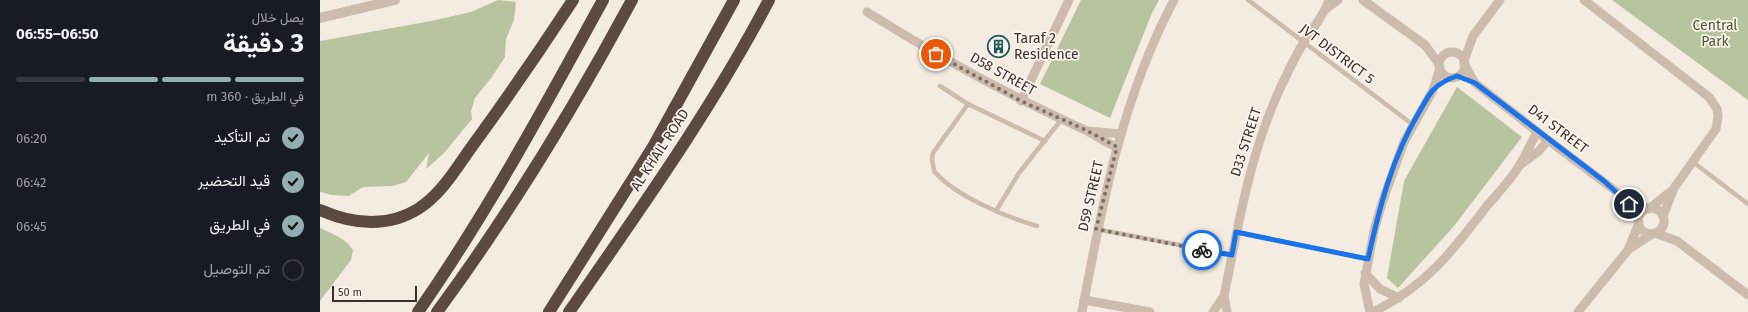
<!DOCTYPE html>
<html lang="ar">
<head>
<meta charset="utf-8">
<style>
  :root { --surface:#171b24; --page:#242831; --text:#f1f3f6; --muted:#9ea1a6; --line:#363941; --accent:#92aeb2 }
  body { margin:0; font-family:"Fira Sans",Vazirmatn,sans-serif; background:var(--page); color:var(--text); direction:rtl; height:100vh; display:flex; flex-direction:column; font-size:15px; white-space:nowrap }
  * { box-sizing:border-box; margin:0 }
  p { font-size:13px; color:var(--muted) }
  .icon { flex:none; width:22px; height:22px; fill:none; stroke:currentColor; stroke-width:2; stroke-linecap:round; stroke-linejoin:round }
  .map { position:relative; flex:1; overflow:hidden; direction:ltr }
  .details { display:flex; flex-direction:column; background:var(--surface); width:320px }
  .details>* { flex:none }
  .scale { position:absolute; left:12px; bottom:10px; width:85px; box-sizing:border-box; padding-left:4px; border:2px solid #3b302b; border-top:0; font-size:11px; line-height:14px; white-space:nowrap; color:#3b302b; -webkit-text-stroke:3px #fbf5ee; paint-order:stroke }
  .pin { position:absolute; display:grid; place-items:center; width:34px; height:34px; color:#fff; margin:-17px; border:2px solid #fff; border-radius:50%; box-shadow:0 1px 4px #0007 }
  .courier { position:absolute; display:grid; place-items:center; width:40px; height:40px; margin:-20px; border:3px solid #1a73e8; border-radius:50%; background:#fff; color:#222; box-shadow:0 1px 5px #0007 }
  .headline em { font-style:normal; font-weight:700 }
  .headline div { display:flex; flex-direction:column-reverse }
  .headline { display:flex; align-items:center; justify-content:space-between; height:68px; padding:0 16px }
  h1 { font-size:26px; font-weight:700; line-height:30px }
  .bar { display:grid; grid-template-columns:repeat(4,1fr); gap:6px 4px; align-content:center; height:48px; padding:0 16px }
  .bar i { height:5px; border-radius:3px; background:var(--line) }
  .bar .on { background:var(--accent) }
  .bar p { grid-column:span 4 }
  ol { padding:0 16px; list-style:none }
  li { display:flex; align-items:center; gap:12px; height:44px }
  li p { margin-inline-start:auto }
  li .icon { padding:4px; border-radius:50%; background:var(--accent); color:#111; stroke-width:4 }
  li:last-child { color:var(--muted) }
  li i { width:22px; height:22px; border:2px solid var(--line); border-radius:50% }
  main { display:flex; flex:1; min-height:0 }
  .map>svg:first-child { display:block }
  .green { fill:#b8c4a0 }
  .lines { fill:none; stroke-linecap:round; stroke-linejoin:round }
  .service { stroke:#cdbbac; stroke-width:4.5 }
  .minor { stroke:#cdbbac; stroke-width:9 }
  .tertiary { stroke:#cdbbac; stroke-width:10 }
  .motorway { stroke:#5c4a42; stroke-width:12 }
  .done { stroke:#7c716b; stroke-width:4; stroke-dasharray:0 7.2 }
  .route { stroke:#1a73e8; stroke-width:5 }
  .labels { text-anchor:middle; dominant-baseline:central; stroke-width:3.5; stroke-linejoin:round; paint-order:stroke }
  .park-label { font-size:14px; fill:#4a5a2e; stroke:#fbf5ee }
  .poi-label { font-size:14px; fill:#3b302b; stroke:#fbf5ee; text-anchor:start }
  .street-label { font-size:14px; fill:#3b302b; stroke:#fbf5ee }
</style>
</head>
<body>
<main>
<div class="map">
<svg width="1428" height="312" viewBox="0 0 1428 312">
  <rect width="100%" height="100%" fill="#f4ebe1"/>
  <g class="green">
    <polygon points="178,0 196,2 194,20 186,39 185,57 171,78 155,98 151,111 152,119 124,153 106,169 109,153 86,182 72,186 43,187 29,196 12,195 0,192 0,41 111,21 151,12"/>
    <polygon points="761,0 839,0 832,13 790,118 720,84"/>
    <polygon points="1292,0 1428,0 1428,100"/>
    <polygon points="1137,87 1202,137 1134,226 1078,288 1067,278 1084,181"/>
    <path d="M0 228C13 234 25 238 33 250L31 260 0 301Z"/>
  </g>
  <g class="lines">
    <g class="service">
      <polyline points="928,0 1092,124"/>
      <polyline points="620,86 648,104 725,141"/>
      <path d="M648 104 613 153 612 159 614 171C635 196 686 217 717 226"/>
      <polyline points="1373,162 1428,204"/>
      <polyline points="676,211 699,173 741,120"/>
      <polyline points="776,229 912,255"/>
      <polyline points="916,232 1048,259"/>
    </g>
    <g class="minor">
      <polyline points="1043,0 1105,45 1119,64"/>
      <polyline points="1264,0 1389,97 1397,109 1398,116 1396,129 1354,188 1343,216"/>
      <polyline points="1006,9 1018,0"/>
      <path d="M547 12C617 56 690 96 765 130 776 135 785 143 797 147"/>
      <circle cx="1132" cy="65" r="13"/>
      <polyline points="1144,61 1153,36 1180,0"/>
      <polyline points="1144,64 1155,83 1228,140 1305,198 1329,209"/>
      <polyline points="701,101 749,0"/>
      <polyline points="768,131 801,134"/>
      <polyline points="1200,165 1219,151 1228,140"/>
      <polyline points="1330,208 1350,192"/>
      <circle cx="1331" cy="221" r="13"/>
      <polyline points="1335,233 1357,241 1428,295"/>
      <polyline points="1309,249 1332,234"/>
      <polyline points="1045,273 1060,289 1079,298"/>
      <polyline points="904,296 907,312"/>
      <polyline points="764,300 830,312"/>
      <path d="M762 312C782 204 802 98 854 0"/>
      <path d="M893 312 904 296C918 227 929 158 958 93 966 76 974 58 984 42 993 28 1004 15 1009 0"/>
      <polyline points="1050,312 1044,284 1054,231 1062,203 1084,142 1113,90 1120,68"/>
      <path d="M1053 312C1106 286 1131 253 1166 207 1177 194 1190 181 1199 166 1206 155 1210 143 1218 132"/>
      <polyline points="1258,312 1308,250 1319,223"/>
    </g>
    <polyline class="tertiary" points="0,18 75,0"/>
    <g class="motorway">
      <path d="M0 210C32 224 67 228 98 209 122 194 137 167 153 145 188 97 221 49 253 0"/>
      <path d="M98 312C167 213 225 106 283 0"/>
      <path d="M117 312C190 213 254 108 312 0"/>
      <polyline points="229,312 333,147 414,0"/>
      <path d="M249 312C319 211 392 109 449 0"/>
    </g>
  </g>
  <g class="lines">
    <polyline class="done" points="616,54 701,101 766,130 797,147 776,229 882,250"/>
    <path class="route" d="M882 250 912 255 916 232 1048 259C1059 209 1072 158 1098 114 1103 106 1107 97 1113 90 1119 84 1128 79 1137 76L1155 83 1284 181 1309 204"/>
  </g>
  <defs>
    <symbol id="building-ring" viewBox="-11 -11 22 22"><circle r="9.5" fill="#fbf5ee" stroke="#1f5a5e" stroke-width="1.5"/><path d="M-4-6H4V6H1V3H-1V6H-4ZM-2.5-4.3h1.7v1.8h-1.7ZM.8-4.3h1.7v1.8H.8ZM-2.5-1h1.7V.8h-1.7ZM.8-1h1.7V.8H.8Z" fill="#1f5a5e"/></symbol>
  </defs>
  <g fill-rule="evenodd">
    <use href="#building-ring" x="666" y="34" width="25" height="25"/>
  </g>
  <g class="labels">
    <g class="park-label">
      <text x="1395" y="25">Central<tspan x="1395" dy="16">Park</tspan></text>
    </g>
    <g class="poi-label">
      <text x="694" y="38">Taraf 2<tspan x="694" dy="16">Residence</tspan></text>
    </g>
    <g class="street-label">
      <text transform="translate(1017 54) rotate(37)">JVT DISTRICT 5</text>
      <text transform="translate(683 74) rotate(29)">D58 STREET</text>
      <text transform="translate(1238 129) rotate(37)">D41 STREET</text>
      <text transform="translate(926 142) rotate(-72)">D33 STREET</text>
      <text transform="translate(340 150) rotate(-57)">AL KHAIL ROAD</text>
      <text transform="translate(771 196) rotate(-77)">D59 STREET</text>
    </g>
  </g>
</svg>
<div class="scale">50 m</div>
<div class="pin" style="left:616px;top:54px;background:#ea580c"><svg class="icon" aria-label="bag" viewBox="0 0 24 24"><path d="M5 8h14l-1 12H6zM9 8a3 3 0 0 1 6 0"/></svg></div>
<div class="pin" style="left:1309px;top:204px;background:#1f2937"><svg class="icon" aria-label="home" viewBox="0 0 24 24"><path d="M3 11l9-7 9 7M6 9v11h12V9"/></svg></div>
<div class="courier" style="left:882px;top:250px"><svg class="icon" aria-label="bike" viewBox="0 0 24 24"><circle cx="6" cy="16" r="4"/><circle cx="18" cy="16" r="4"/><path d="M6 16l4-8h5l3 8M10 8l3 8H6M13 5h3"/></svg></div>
</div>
<section class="details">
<div class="headline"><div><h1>3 دقيقة</h1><p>يصل خلال</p></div><em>06:50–06:55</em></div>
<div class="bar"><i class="on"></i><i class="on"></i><i class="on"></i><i></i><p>في الطريق · 360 m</p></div>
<ol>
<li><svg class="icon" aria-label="check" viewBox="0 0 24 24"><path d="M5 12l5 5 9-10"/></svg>تم التأكيد<p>06:20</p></li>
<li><svg class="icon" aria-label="check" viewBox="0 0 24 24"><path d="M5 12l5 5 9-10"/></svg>قيد التحضير<p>06:42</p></li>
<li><svg class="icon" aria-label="check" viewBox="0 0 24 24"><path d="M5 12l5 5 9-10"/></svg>في الطريق<p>06:45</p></li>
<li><i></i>تم التوصيل</li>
</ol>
</section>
</main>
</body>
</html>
